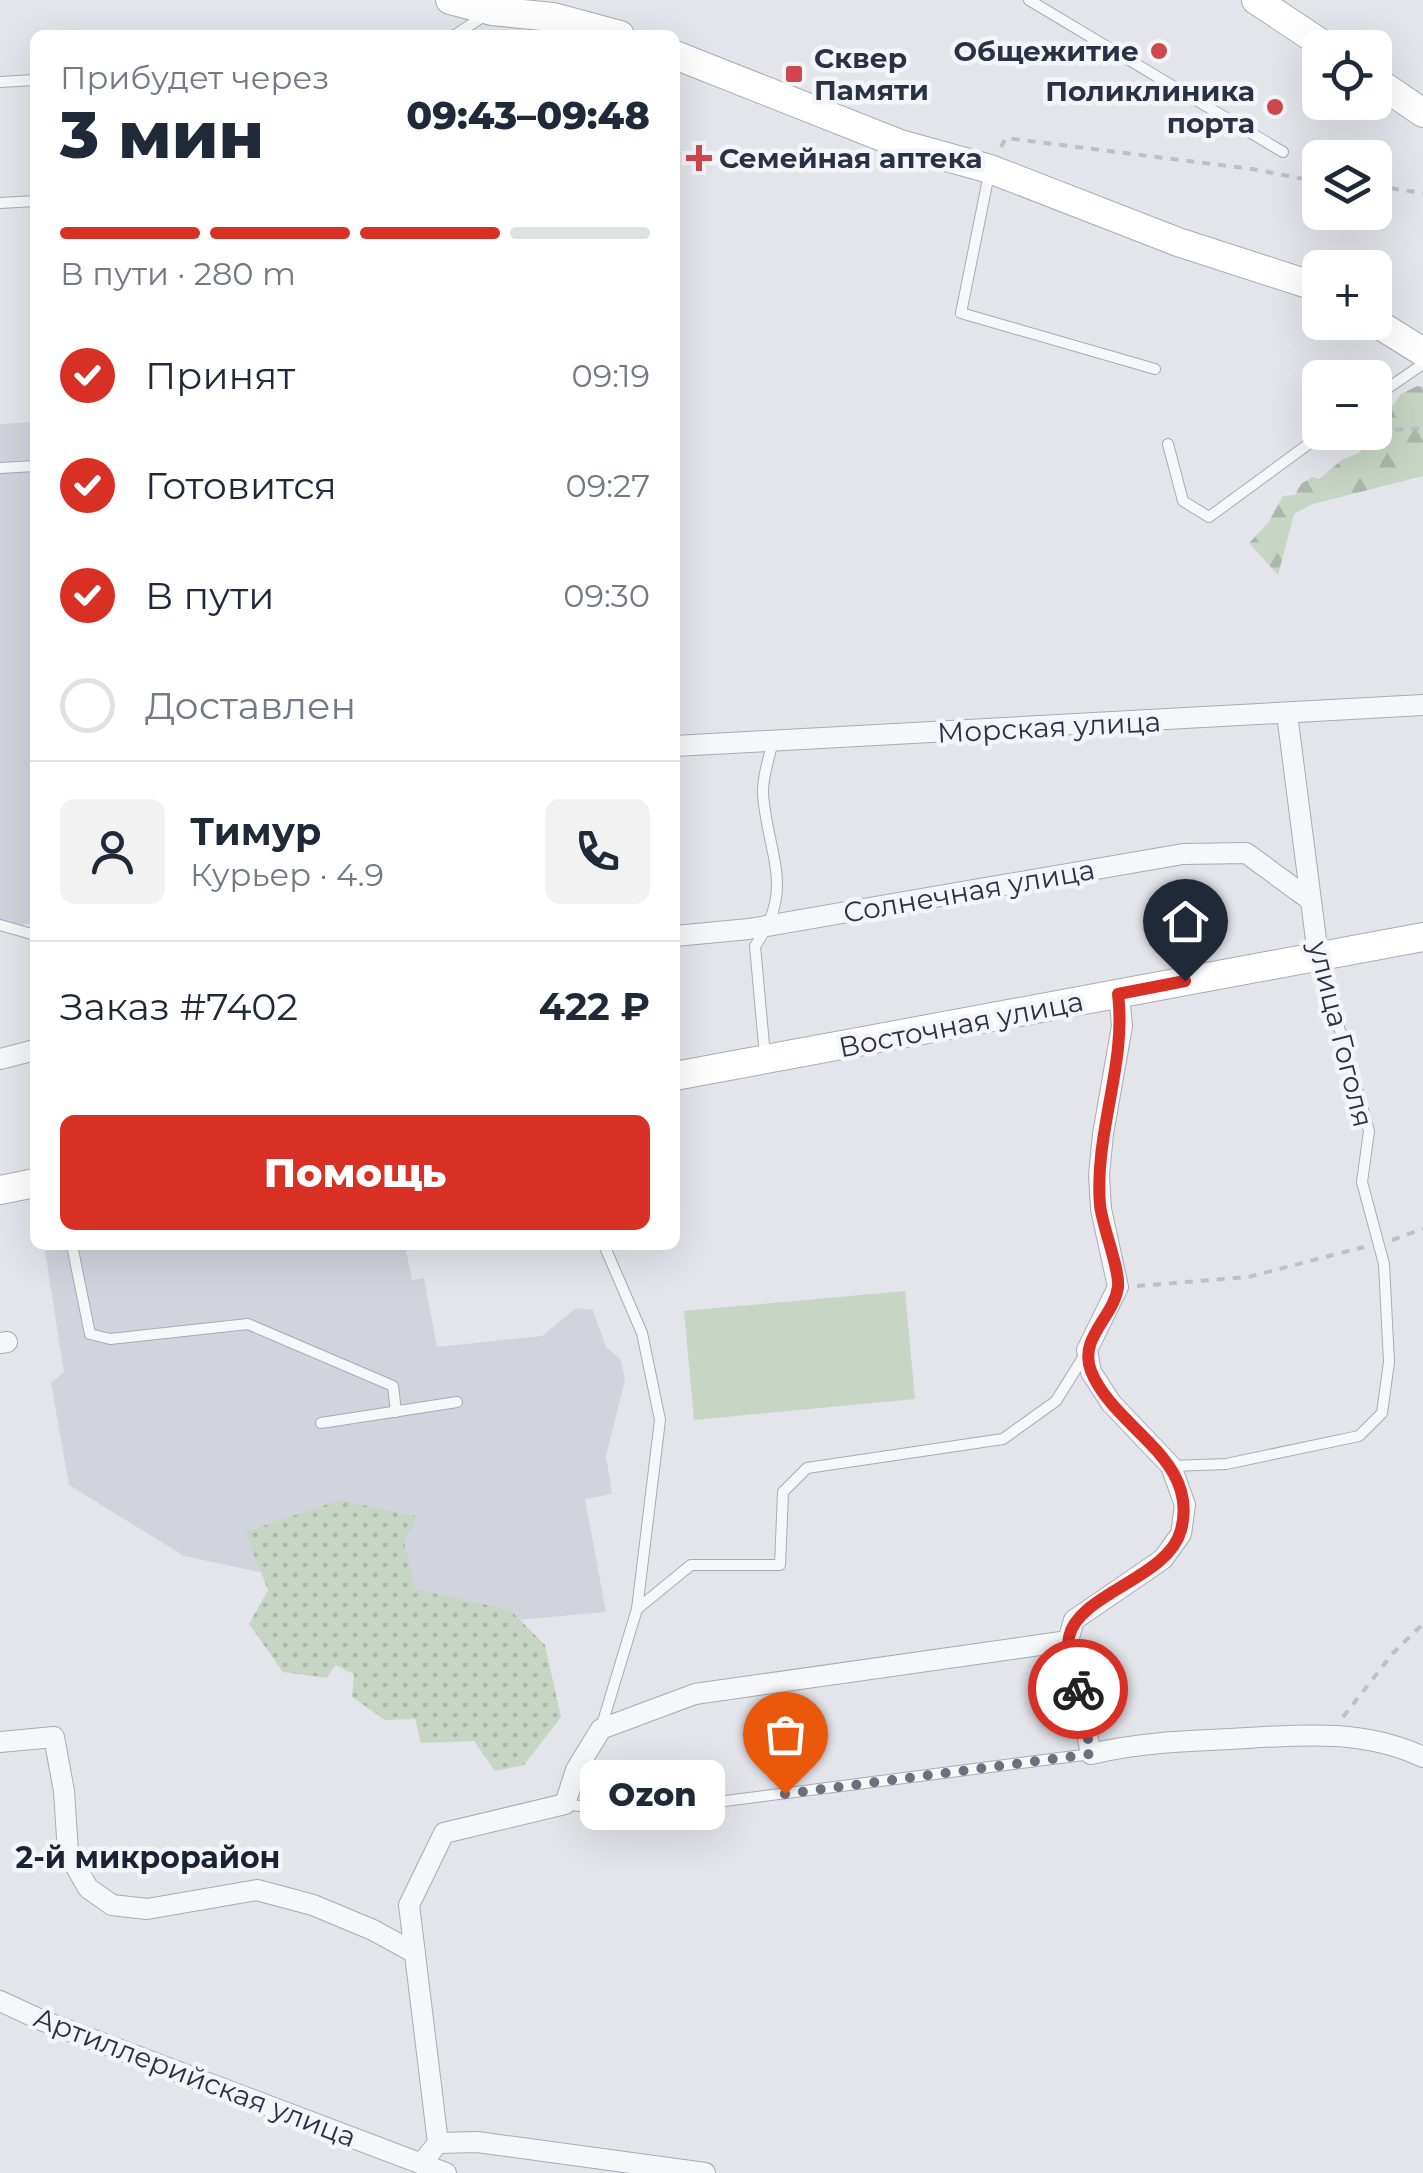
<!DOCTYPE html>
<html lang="ru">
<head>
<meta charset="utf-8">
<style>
  :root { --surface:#fff; --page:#f2f2f3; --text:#1f2937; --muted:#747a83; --line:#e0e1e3; --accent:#d93025 }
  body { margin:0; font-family:Montserrat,sans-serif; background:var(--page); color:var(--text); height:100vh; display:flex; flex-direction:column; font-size:38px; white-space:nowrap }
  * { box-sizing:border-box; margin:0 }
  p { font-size:32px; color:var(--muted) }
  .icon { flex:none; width:55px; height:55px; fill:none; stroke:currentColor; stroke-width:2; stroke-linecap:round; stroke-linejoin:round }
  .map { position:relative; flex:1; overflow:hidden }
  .side { position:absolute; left:30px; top:30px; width:650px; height:1220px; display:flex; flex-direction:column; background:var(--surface); border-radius:15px; box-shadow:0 10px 40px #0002 }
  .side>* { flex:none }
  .controls { position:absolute; left:1302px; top:30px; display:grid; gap:20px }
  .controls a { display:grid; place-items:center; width:90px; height:90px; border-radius:15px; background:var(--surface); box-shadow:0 10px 40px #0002; font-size:50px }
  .pin { position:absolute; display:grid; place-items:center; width:85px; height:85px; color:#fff; margin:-102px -42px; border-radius:50% 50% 50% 0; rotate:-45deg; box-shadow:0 0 10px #0007 }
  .pin .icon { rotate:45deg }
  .courier { position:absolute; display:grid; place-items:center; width:100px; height:100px; margin:-50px; border:8px solid #d93025; border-radius:50%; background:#fff; color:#222; box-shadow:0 2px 12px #0007 }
  .bubble { position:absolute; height:70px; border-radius:15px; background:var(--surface); box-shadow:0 10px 40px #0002; font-size:32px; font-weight:800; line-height:70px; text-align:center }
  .head em { font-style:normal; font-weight:800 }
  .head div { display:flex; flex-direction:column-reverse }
  .head { display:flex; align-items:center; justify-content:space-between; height:170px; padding:0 30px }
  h1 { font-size:65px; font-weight:800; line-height:75px }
  .bar { display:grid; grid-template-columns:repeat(4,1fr); gap:15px 10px; align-content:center; height:120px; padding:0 30px }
  .bar i { height:12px; border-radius:8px; background:var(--line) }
  .bar .active { background:var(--accent) }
  .bar p { grid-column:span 4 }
  .line { display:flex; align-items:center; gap:25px; padding:0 30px; border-top:2px solid var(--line) }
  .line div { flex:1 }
  .round { display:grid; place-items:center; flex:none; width:105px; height:105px; border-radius:15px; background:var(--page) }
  ol { padding:0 30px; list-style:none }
  li { display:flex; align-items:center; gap:30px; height:110px }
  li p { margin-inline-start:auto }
  li .icon { padding:10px; border-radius:50%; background:var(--accent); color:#fff; stroke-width:4 }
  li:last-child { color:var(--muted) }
  li i { width:55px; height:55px; border:5px solid var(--line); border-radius:50% }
  .button { display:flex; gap:20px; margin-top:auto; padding:20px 30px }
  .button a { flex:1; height:115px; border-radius:15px; background:var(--accent); color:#fff; font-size:40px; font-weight:800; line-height:115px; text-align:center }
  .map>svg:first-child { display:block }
  .built { fill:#d1d4dd }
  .grass { fill:url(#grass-dots) }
  .forest { fill:url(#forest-firs) }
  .garden { fill:#c7d5c4 }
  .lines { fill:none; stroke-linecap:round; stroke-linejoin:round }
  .lane-casing { stroke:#a8abb6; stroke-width:12 }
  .street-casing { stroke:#a8abb6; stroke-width:22 }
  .secondary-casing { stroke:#a8abb6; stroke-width:30 }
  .path { stroke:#bdc0c6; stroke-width:4; stroke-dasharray:8 8; stroke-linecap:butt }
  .lane { stroke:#f6f7f9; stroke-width:10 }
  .street { stroke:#f6f7f9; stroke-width:20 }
  .secondary { stroke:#fff; stroke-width:28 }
  .done { stroke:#6b707e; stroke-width:10; stroke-dasharray:0 18 }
  .route { stroke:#d93025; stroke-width:12 }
  .poi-dot { fill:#d0484e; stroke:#f3f5f8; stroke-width:4 }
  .labels { text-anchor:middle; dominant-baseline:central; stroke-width:9; stroke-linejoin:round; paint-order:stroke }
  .poi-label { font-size:28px; font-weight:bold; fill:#2a3144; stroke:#f3f5f8; text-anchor:end }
  .street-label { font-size:28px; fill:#2a3144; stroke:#f3f5f8 }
  .neighbourhood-label { font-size:30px; font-weight:bold; fill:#1c2235; stroke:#f3f5f8 }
</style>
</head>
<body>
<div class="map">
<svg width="1423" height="2173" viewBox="0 0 1423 2173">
  <defs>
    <pattern id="grass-dots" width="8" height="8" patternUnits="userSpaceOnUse" patternTransform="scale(2.5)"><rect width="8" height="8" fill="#c7d5c4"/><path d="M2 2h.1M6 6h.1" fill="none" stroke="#abb7aa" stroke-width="1.8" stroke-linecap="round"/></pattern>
    <pattern id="forest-firs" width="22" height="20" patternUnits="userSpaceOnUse" patternTransform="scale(2.5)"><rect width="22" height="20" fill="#c7d5c4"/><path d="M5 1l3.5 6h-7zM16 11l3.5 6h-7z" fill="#abb7aa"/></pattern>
  </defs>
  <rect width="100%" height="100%" fill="#e3e5eb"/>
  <g class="built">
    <polygon points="35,422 35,923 0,927 0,424"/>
    <polygon points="44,1245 405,1245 412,1280 424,1278 437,1347 542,1336 576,1308 593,1310 606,1347 621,1360 625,1380 606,1456 612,1494 585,1499 606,1612 494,1622 184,1556 69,1485 51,1383 64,1372"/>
  </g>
  <polygon class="grass" points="340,1500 415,1516 414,1526 403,1538 415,1589 510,1610 545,1645 561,1717 524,1765 495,1771 474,1741 421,1743 415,1719 385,1720 352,1697 354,1674 335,1665 327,1678 283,1672 249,1624 268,1590 245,1532"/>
  <polygon class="forest" points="1417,386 1423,387 1423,476 1313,504 1294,514 1278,575 1249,543 1268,523 1283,496 1295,495 1301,484 1312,477 1319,479 1342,460 1359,453 1401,394"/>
  <polygon class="garden" points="905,1291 915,1399 694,1420 684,1311"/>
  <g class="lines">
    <defs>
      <g id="lane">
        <polyline points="1029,0 1283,152"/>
        <polyline points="455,35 487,14"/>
        <polyline points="0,82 35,80"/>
        <polyline points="990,169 961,313 1155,369"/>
        <polyline points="0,203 35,201"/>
        <polyline points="1375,397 1423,364"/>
        <polyline points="1168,444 1183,501 1209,517 1325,432"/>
        <polyline points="0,468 35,466"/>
        <polyline points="0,925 35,935"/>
        <path d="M765 1056 755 946C796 889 768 856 763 795 762 778 769 758 773 741"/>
        <polyline points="72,1245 90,1334 110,1339 248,1324 393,1386 396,1412"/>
        <polyline points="321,1423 457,1402"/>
        <polyline points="1172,1466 1226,1464 1359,1436 1382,1413 1389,1362 1384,1264 1362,1182 1369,1131 1319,958"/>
        <polyline points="637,1609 691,1565 780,1565 783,1492 807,1468 1003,1439 1056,1401 1084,1356"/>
        <polyline points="601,1728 637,1609 660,1420 642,1333 604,1245"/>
        <polyline points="565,1804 632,1813 1091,1754"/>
      </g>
      <g id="street">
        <polyline points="1287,714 1318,955"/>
        <polyline points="675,746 1423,705"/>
        <polyline points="675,936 749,929 1183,854 1246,853 1309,899"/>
        <path d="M1119 994 1122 1026 1103 1134 1099 1175 1101 1209 1118 1287 1087 1350 1091 1372 1111 1403 1171 1466 1185 1505 1181 1534 1163 1559 1074 1620 1068 1641 1091 1754C1137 1743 1183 1741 1231 1739 1298 1735 1361 1728 1423 1757"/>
        <polyline points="0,1059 35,1050"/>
        <polyline points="0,1343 7,1342"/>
        <polyline points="0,1742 54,1737 64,1791 68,1853 88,1888 112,1905 147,1909 257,1890 313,1905 373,1930 415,1953"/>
        <polyline points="0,2001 41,2020 446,2173"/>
        <polyline points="438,2143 477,2142 705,2173"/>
        <polyline points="422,2163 438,2143 409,1905 444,1833 565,1804 576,1770 601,1729 695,1694 1068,1641"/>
      </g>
      <g id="secondary">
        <polyline points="450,0 492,11 553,17 620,35"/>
        <polyline points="1256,0 1328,48"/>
        <polyline points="675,55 900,144 990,169 1178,242 1320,288"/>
        <polyline points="1375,80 1423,113"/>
        <polyline points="1375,322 1423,352"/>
        <polyline points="675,1076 1423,937"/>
        <polyline points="0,1190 35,1183"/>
      </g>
    </defs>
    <use href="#lane" class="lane-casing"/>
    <use href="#street" class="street-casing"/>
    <use href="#secondary" class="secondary-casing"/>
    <g class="path">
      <polyline points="1001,147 1006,138 1252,169 1320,182"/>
      <polyline points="1375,186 1423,193"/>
      <polyline points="1363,432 1423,428"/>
      <polyline points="1392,1240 1423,1229"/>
      <polyline points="1137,1286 1248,1277 1364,1247"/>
      <polyline points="1343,1717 1393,1653 1423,1624"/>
    </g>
    <use href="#lane" class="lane"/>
    <use href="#street" class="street"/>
    <use href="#secondary" class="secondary"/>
  </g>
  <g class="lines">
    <polyline class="done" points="785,1794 1091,1754 1078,1689"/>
    <path class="route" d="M1078 1689C1075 1674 1066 1653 1069 1637 1077 1594 1169 1578 1181 1530 1200 1458 1114 1429 1091 1371 1078 1338 1114 1317 1118 1287 1120 1269 1102 1226 1100 1205 1094 1133 1127 1064 1118 994L1185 981"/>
  </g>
  <g class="poi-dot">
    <circle cx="1159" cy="51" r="10"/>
    <rect x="784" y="64" width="20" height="20" rx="5"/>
    <circle cx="1275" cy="107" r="10"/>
    <path d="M694 143h10v10h10v10h-10v10h-10v-10h-10v-10h10z"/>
  </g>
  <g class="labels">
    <g class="poi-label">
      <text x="1139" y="51">Общежитие</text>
      <text x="814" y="58" text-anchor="start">Сквер<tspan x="814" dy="32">Памяти</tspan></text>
      <text x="1255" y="91">Поликлиника<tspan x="1255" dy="32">порта</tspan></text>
      <text x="719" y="158" text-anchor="start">Семейная аптека</text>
    </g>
    <g class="street-label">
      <text transform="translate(1049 727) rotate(-3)">Морская улица</text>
      <text transform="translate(969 891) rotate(-10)">Солнечная улица</text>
      <text transform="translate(961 1024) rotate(-11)">Восточная улица</text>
      <text transform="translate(1341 1034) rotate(76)">улица Гоголя</text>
      <text transform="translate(195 2077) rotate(21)">Артиллерийская улица</text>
    </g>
    <g class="neighbourhood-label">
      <text x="148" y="1857">2-й микрорайон</text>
    </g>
  </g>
</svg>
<div class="controls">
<a><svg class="icon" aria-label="locate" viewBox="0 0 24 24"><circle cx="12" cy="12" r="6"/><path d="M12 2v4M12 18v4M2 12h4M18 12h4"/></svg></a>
<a><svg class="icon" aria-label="layers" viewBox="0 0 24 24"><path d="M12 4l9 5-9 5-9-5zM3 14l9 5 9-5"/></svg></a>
<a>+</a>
<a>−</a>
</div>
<div class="pin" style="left:785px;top:1794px;background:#ea580c"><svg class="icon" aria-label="bag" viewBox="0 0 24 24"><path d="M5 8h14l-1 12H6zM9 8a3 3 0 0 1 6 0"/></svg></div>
<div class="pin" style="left:1185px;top:981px;background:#1f2937"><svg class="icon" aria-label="home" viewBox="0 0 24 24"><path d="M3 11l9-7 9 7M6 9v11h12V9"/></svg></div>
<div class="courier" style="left:1078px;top:1689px"><svg class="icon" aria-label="bike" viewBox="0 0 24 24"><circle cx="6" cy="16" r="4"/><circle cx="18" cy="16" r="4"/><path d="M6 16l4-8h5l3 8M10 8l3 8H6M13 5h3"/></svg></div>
<div class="bubble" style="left:580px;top:1760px;width:145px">Ozon</div>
<section class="side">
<div class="head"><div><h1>3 мин</h1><p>Прибудет через</p></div><em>09:43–09:48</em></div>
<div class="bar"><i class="active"></i><i class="active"></i><i class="active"></i><i></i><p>В пути · 280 m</p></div>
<ol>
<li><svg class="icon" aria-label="check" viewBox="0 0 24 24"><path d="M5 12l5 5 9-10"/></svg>Принят<p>09:19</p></li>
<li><svg class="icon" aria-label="check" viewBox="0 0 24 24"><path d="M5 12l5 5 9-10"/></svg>Готовится<p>09:27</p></li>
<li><svg class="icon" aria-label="check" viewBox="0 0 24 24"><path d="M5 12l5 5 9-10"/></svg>В пути<p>09:30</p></li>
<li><i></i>Доставлен</li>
</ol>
<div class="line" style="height:180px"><a class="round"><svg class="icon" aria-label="person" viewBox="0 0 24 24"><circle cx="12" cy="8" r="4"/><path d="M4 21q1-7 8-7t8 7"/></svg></a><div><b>Тимур</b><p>Курьер · 4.9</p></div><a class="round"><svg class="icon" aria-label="phone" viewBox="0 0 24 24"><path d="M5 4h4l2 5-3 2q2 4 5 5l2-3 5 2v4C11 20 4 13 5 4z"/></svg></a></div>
<div class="line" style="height:130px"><div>Заказ #7402</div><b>422 ₽</b></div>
<div class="button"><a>Помощь</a></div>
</section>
</div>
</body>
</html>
